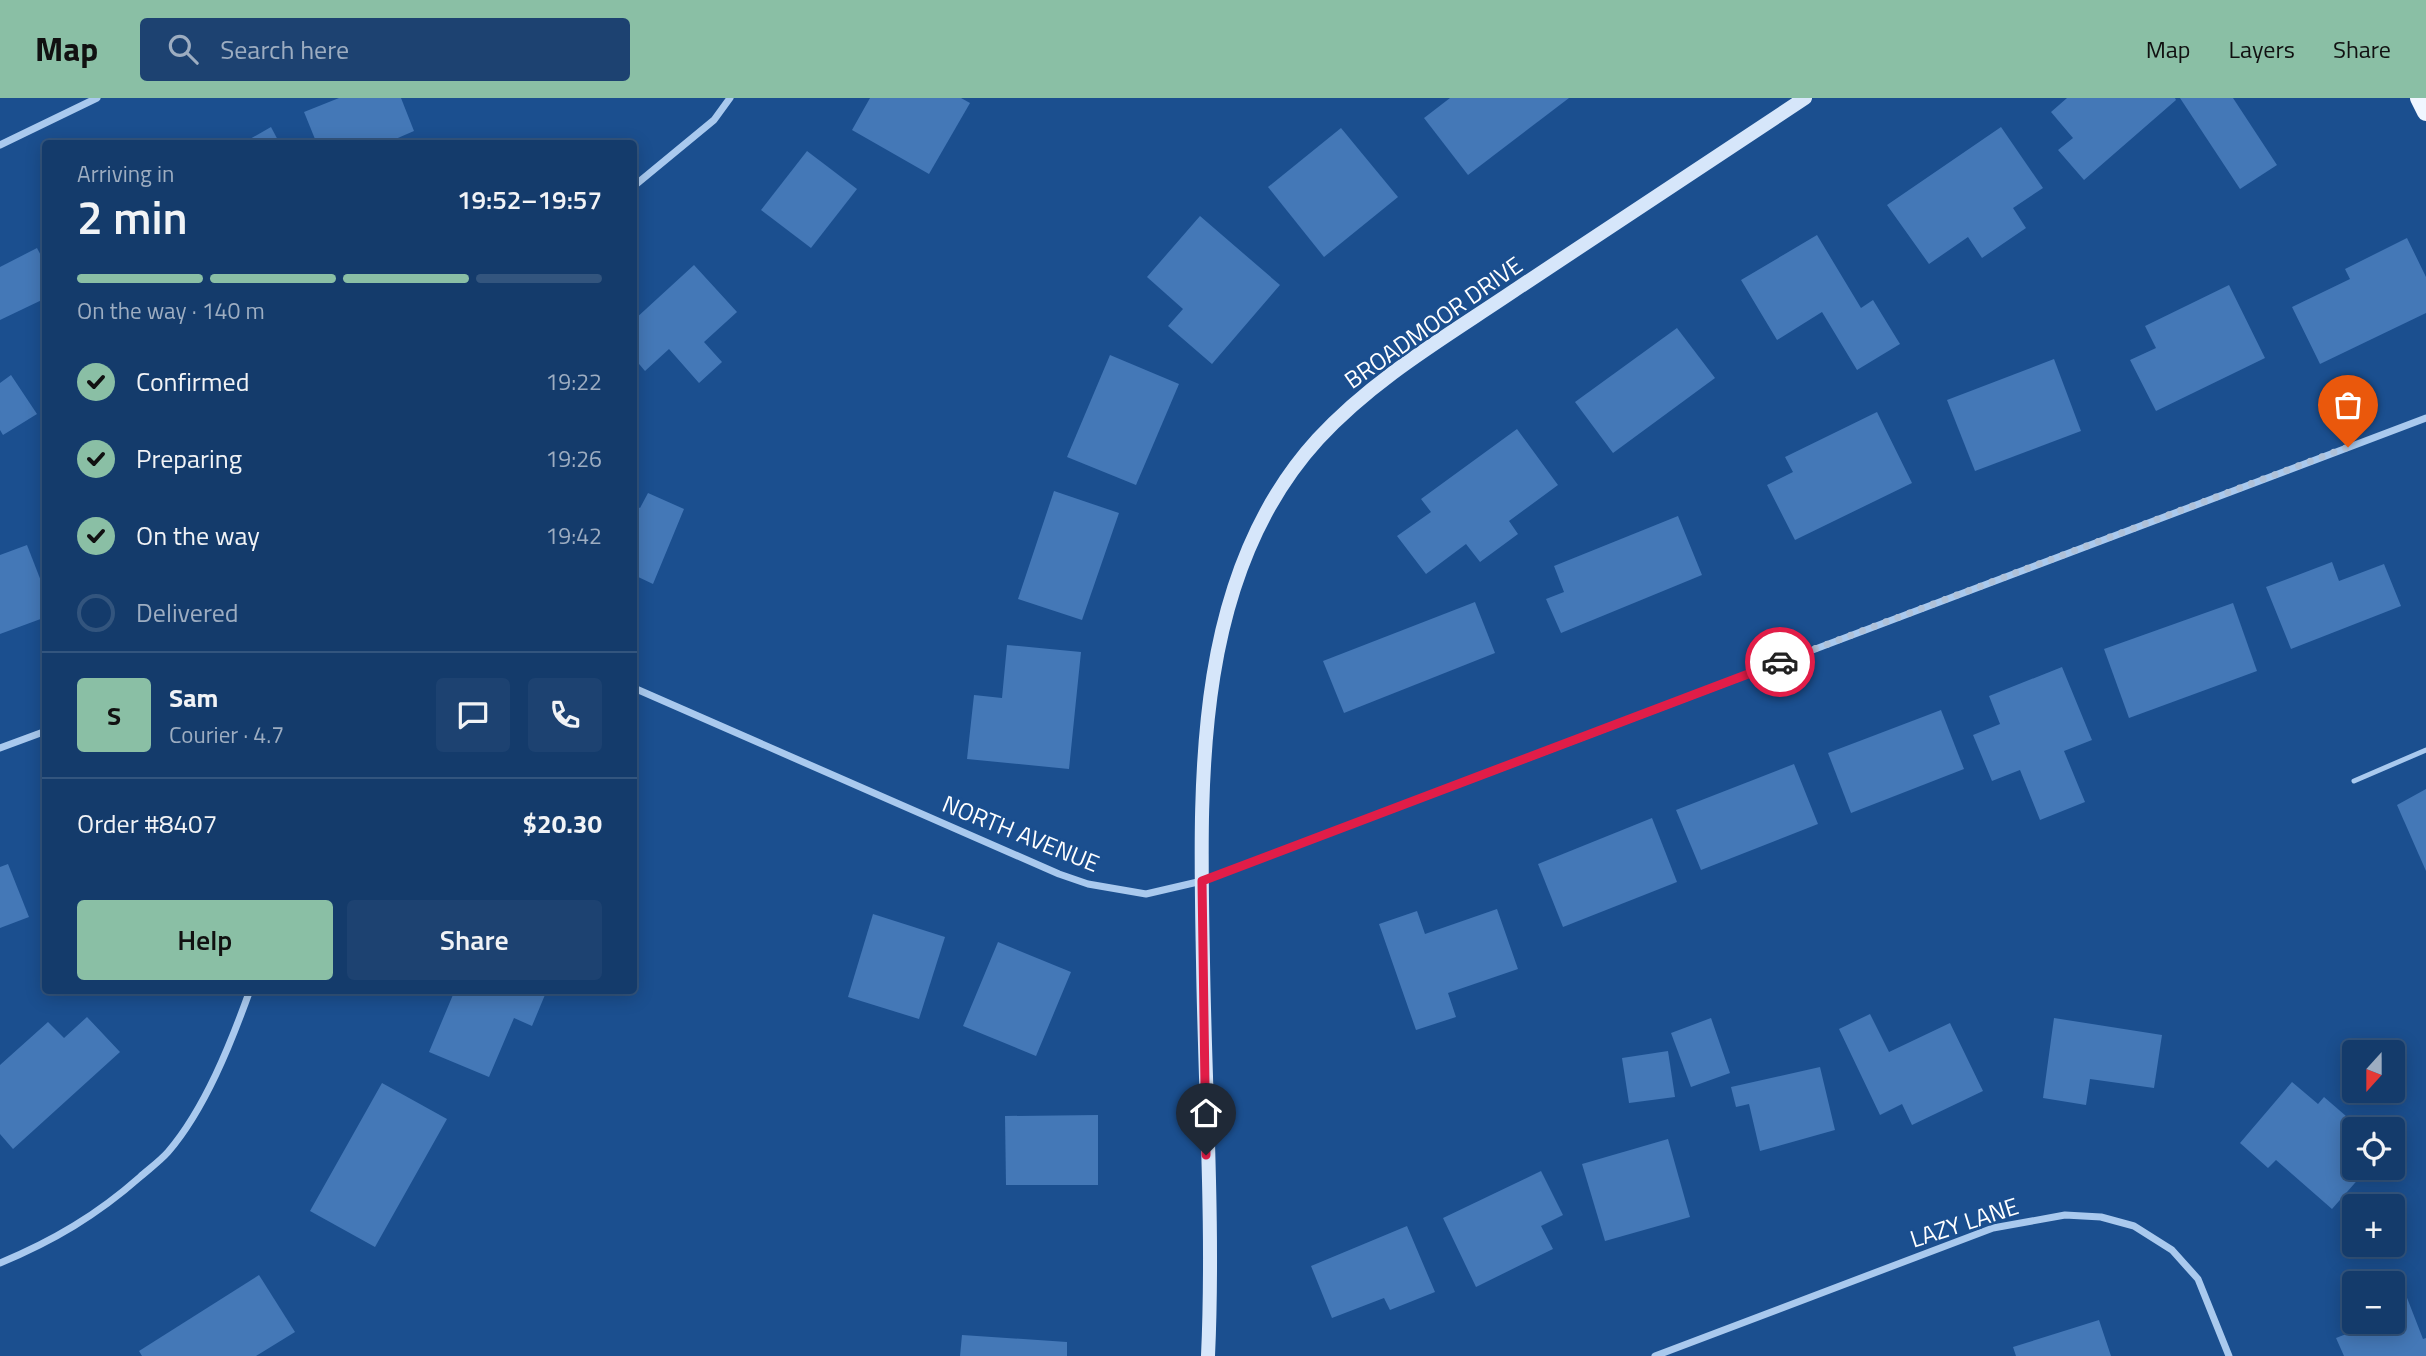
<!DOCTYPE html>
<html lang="en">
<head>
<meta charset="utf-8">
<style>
  :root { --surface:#143b6b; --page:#1d4271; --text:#f1f3f6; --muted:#9dadc1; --line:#33557e; --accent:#8abfa5 }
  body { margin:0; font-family:"Titillium Web",sans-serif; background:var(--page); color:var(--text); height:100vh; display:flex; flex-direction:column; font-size:26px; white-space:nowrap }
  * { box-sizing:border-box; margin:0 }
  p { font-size:23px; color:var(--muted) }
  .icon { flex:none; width:38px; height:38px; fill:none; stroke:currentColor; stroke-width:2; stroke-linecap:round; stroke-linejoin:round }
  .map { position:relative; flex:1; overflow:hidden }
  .sheet { position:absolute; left:42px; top:42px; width:595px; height:854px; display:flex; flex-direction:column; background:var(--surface); border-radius:7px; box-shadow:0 4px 18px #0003,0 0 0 2px var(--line) }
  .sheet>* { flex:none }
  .needle { width:46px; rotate:201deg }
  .fabs { position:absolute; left:2342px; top:942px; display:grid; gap:14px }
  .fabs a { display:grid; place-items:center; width:63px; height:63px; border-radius:7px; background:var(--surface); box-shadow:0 4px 18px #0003,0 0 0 2px var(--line); font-size:35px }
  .pin { position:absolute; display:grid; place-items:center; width:60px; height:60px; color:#fff; margin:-72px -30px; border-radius:50% 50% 50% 0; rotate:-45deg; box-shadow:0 0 7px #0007 }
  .pin .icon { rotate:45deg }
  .courier { position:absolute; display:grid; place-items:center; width:70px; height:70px; margin:-35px; border:5px solid #e11d48; border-radius:50%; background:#fff; color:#222; box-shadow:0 2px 9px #0007 }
  .summary em { font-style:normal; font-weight:600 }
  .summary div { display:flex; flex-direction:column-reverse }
  .summary { display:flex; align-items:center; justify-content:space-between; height:119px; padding:0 35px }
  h1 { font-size:46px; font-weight:600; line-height:52px }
  .bar { display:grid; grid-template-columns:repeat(4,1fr); gap:10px 7px; align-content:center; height:84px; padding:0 35px }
  .bar i { height:9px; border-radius:5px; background:var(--line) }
  .bar .current { background:var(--accent) }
  .bar p { grid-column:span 4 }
  .line { display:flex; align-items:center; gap:18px; padding:0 35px; border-top:2px solid var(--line) }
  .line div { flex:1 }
  .round { display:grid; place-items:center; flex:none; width:74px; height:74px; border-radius:7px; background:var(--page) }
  ol { padding:0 35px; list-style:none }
  li { display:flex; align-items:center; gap:21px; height:77px }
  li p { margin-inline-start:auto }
  li .icon { padding:7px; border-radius:50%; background:var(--accent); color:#111; stroke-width:4 }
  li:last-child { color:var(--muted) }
  li i { width:38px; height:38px; border:4px solid var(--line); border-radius:50% }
  .button { display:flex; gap:14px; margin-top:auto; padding:14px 35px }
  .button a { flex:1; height:80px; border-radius:7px; background:var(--accent); color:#111; font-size:28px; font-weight:600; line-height:80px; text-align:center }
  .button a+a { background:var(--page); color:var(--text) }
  header { display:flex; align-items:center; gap:42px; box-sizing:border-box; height:98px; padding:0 35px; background:var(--accent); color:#111 }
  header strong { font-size:33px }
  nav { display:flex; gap:38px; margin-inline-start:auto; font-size:24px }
  .search { width:490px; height:63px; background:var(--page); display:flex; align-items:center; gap:18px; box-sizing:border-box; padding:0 24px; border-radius:7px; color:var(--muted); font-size:26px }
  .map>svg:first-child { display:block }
  .building { fill:#4478b7 }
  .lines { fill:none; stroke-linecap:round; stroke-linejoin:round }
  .lane { stroke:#a9c9ee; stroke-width:5 }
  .street { stroke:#a9c9ee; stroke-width:7 }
  .secondary { stroke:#d6e6fa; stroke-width:14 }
  .primary { stroke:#f0f6ff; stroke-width:18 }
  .done { stroke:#afc1d8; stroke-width:7; stroke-dasharray:0 12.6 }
  .route { stroke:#e11d48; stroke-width:9 }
  .labels { text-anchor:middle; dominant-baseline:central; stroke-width:5; stroke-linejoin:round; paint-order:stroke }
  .street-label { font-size:24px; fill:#fff; stroke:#1b4f8f }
</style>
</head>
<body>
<header>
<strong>Map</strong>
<div class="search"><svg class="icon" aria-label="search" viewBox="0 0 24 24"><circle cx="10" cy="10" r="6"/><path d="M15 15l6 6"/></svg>Search here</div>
<nav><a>Map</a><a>Layers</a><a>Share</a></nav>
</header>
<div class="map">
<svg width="2426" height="1258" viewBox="0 0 2426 1258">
  <rect width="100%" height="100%" fill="#1b4f8f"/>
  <g class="building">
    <polygon points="339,0 401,0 414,33 384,46 317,46 304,14"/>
    <polygon points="870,0 961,0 970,5 929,76 852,32"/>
    <polygon points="1450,0 1569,0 1468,77 1424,20"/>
    <polygon points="2067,0 2175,0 2176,2 2084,82 2058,52 2073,40 2051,14"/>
    <polygon points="2180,0 2233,0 2277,67 2240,91"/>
    <polygon points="271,29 280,46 241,46"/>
    <polygon points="2001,29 2043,90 2013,110 2026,130 1982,160 1968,139 1929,166 1887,107"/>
    <polygon points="1341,30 1398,99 1324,159 1268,89"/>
    <polygon points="807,53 857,91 811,150 761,112"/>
    <polygon points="1200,118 1280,187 1212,266 1168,228 1183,211 1147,179"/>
    <polygon points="1817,137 1861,210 1873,202 1900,246 1857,272 1822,214 1777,242 1741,182"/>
    <polygon points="2407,140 2426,179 2426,215 2320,266 2292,209 2350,181 2345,171"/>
    <polygon points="37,150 46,167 46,200 0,222 0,169"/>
    <polygon points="694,167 737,214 704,244 722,264 699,285 669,251 645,273 634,260 634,222"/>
    <polygon points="2229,187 2265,260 2156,313 2130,262 2156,250 2145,228"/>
    <polygon points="1677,230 1715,280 1613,355 1575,304"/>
    <polygon points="1110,257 1179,286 1136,387 1067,359"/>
    <polygon points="2054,261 2081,333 1975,373 1947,302"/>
    <polygon points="11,277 37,316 3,337 0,332 0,285"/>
    <polygon points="1877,314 1912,385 1795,442 1767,387 1793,374 1785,359"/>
    <polygon points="1517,331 1558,387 1509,423 1518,436 1480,464 1466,446 1426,476 1397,438 1431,414 1421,401"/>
    <polygon points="1054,393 1119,415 1082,522 1018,501"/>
    <polygon points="648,395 684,411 653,486 634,477 634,407 640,410"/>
    <polygon points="1678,418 1702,477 1561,535 1546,501 1564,494 1554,468"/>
    <polygon points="27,447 46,496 46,519 0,536 0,457"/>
    <polygon points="2332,464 2339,483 2384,466 2401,508 2291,551 2266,489"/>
    <polygon points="1475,504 1495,555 1344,615 1323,563"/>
    <polygon points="2233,505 2257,573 2129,620 2104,551"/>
    <polygon points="1007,547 1081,554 1069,671 967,661 974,597 1002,600"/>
    <polygon points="2062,569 2092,642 2064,653 2085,704 2040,722 2020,672 1992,683 1973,637 2000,626 1989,598"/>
    <polygon points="1941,612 1964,671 1851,715 1828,655"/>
    <polygon points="1794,666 1818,726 1701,772 1676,712"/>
    <polygon points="2426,691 2426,773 2397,707"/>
    <polygon points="1652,720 1677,784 1563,829 1538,766"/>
    <polygon points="8,766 29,819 0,830 0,769"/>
    <polygon points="1497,811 1518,871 1448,895 1456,919 1416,932 1379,826 1417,813 1425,836"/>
    <polygon points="873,816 945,839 919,921 848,899"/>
    <polygon points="998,844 1071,874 1036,958 963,928"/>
    <polygon points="455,892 547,892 532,928 514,920 489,979 429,954"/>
    <polygon points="1870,916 1889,954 1950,925 1983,993 1912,1027 1902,1006 1880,1017 1839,931"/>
    <polygon points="87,919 120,954 13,1051 0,1036 0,967 48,924 64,940"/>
    <polygon points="1711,920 1730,975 1691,989 1671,935"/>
    <polygon points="2054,920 2162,937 2154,990 2090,981 2086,1007 2043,1000"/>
    <polygon points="1668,953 1675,999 1629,1005 1622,960"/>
    <polygon points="1820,969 1835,1032 1760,1053 1749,1006 1736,1009 1731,989"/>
    <polygon points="2292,984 2318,1006 2324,999 2361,1031 2354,1031 2354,1069 2369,1069 2332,1111 2276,1062 2268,1070 2240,1045"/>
    <polygon points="382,985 447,1021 375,1149 310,1113"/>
    <polygon points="1098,1017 1098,1087 1006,1087 1005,1018"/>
    <polygon points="1668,1041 1690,1119 1605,1143 1582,1066"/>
    <polygon points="1541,1073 1563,1117 1541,1128 1553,1151 1476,1189 1443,1120"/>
    <polygon points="1407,1128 1435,1194 1390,1212 1384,1200 1332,1220 1311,1168"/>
    <polygon points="259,1177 295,1234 256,1258 142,1258 139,1253"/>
    <polygon points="2404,1192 2423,1241 2426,1240 2426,1258 2344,1258 2336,1240 2367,1228 2365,1223 2392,1223 2392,1197"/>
    <polygon points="2099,1222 2111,1258 2016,1258 2013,1249"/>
    <polygon points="962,1237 1067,1244 1067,1258 960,1258"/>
  </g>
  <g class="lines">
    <polyline class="lane" points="2354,683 2426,652"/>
    <g class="street">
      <polyline points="0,47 97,0"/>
      <polyline points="634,88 714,22 730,0"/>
      <polyline points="634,590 1059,776 1088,786 1146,796 1202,783 2426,320"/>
      <polyline points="0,650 46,633"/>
      <path d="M0 1165C53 1143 97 1117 140 1079 149 1071 160 1063 168 1054 205 1011 231 945 250 892"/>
      <polyline points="1655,1258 1993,1130 2065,1117 2101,1119 2134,1128 2172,1152 2198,1181 2229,1258"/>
    </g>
    <path class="secondary" d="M1208 1258C1214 1128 1205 994 1203 864 1200 688 1191 480 1318 341 1374 280 1447 238 1515 192 1612 128 1709 64 1805 0"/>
    <polyline class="primary" points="2419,0 2426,14"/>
  </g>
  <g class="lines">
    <polyline class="done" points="1780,564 2348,349"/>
    <polyline class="route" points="1206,1057 1202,783 1780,564"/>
  </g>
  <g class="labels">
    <g class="street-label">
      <text transform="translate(1433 224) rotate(-35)">BROADMOOR DRIVE</text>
      <text transform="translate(1021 735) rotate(22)">NORTH AVENUE</text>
      <text transform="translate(1964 1124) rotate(-18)">LAZY LANE</text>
    </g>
  </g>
</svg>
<div class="fabs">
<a><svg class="needle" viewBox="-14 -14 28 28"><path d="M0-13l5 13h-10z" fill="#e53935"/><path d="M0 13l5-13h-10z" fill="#9dadc1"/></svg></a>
<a><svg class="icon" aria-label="locate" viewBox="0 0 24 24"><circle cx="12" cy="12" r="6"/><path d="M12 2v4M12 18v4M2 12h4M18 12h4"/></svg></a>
<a>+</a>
<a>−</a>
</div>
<div class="pin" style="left:2348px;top:349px;background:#ea580c"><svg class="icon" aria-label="bag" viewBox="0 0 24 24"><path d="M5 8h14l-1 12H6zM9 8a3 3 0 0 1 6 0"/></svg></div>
<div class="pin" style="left:1206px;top:1057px;background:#1f2937"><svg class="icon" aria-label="home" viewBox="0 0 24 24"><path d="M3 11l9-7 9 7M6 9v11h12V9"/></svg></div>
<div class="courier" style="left:1780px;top:564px"><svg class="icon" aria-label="car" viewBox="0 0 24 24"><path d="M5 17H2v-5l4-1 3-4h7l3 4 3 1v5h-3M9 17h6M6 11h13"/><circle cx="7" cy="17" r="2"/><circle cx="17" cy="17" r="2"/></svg></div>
<section class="sheet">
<div class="summary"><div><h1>2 min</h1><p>Arriving in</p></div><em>19:52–19:57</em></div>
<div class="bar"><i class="current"></i><i class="current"></i><i class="current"></i><i></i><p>On the way · 140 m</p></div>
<ol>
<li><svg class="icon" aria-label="check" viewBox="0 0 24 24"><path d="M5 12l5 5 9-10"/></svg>Confirmed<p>19:22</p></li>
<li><svg class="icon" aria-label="check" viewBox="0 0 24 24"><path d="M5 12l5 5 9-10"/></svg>Preparing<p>19:26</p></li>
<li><svg class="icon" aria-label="check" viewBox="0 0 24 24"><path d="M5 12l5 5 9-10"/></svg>On the way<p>19:42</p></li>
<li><i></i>Delivered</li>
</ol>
<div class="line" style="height:126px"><b class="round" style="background:var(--accent);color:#111">S</b><div><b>Sam</b><p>Courier · 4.7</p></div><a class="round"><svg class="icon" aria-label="chat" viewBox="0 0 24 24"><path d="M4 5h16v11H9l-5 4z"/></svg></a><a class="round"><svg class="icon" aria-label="phone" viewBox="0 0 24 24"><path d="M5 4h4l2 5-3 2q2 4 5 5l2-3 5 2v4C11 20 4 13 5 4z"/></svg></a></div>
<div class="line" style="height:91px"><div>Order #8407</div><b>$20.30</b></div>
<div class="button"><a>Help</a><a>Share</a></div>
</section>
</div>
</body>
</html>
